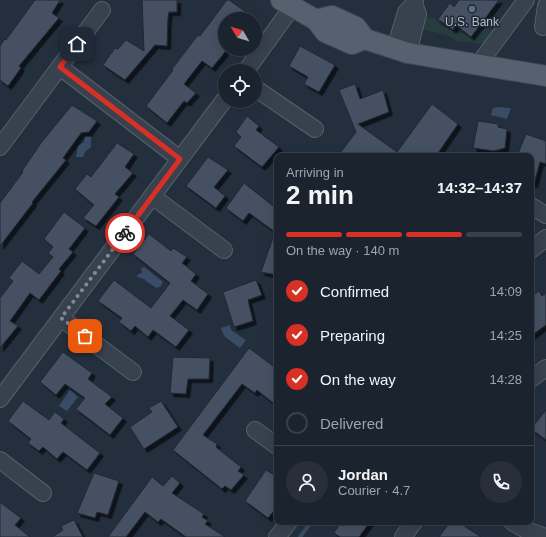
<!DOCTYPE html>
<html lang="en">
<head>
<meta charset="utf-8">
<style>
  :root { --surface:#1b232e; --page:#282f3a; --text:#f1f3f6; --muted:#a0a4aa; --line:#39404a; --accent:#d93025 }
  body { margin:0; font-family:Arial,sans-serif; background:var(--page); color:var(--text); height:100vh; display:flex; flex-direction:column; font-size:15px; white-space:nowrap }
  * { box-sizing:border-box; margin:0 }
  p { font-size:13px; color:var(--muted) }
  .icon { flex:none; width:22px; height:22px; fill:none; stroke:currentColor; stroke-width:2; stroke-linecap:round; stroke-linejoin:round }
  .map { position:relative; flex:1; overflow:hidden }
  .panel { position:absolute; left:274px; top:153px; width:260px; height:372px; display:flex; flex-direction:column; background:var(--surface); border-radius:8px; box-shadow:0 4px 16px #0002,0 0 0 1px var(--line) }
  .panel>* { flex:none }
  .needle { width:26px; rotate:308deg }
  .buttons { position:absolute; left:218px; top:12px; display:grid; gap:8px }
  .buttons a { display:grid; place-items:center; width:44px; height:44px; border-radius:50%; background:var(--surface); box-shadow:0 4px 16px #0002,0 0 0 1px var(--line); font-size:20px }
  .pin { position:absolute; display:grid; place-items:center; width:34px; height:34px; color:#fff; margin:-17px; border-radius:8px; box-shadow:0 2px 6px #0006 }
  .courier { position:absolute; display:grid; place-items:center; width:40px; height:40px; margin:-20px; border:3px solid #d93025; border-radius:50%; background:#fff; color:#222; box-shadow:0 1px 5px #0007 }
  .overview em { font-style:normal; font-weight:800 }
  .overview div { display:flex; flex-direction:column-reverse }
  .overview { display:flex; align-items:center; justify-content:space-between; height:68px; padding:0 12px }
  h1 { font-size:26px; font-weight:800; line-height:30px }
  .bar { display:grid; grid-template-columns:repeat(4,1fr); gap:6px 4px; align-content:center; height:48px; padding:0 12px }
  .bar i { height:5px; border-radius:3px; background:var(--line) }
  .bar .selected { background:var(--accent) }
  .bar p { grid-column:span 4 }
  .line { display:flex; align-items:center; gap:10px; padding:0 12px; border-top:1px solid var(--line) }
  .line div { flex:1 }
  .round { display:grid; place-items:center; flex:none; width:42px; height:42px; border-radius:21px; background:var(--page) }
  ol { padding:0 12px; list-style:none }
  li { display:flex; align-items:center; gap:12px; height:44px }
  li p { margin-inline-start:auto }
  li .icon { padding:4px; border-radius:50%; background:var(--accent); color:#fff; stroke-width:4 }
  li:last-child { color:var(--muted) }
  li i { width:22px; height:22px; border:2px solid var(--line); border-radius:50% }
  .map>svg:first-child { display:block }
  .green { fill:#263c3f }
  .water { fill:#394c67 }
  .lines { fill:none; stroke-linecap:round; stroke-linejoin:round }
  .stream { stroke:#394c67; stroke-width:4 }
  .building { fill:#455162; stroke:#1f2835; filter:url(#shadow) }
  .minor-casing { stroke:#565f6c; stroke-width:18 }
  .major-casing { stroke:#414a57; stroke-width:22 }
  .minor { stroke:#38414e; stroke-width:16 }
  .major { stroke:#56606e; stroke-width:20 }
  .done { stroke:#828b98; stroke-width:4; stroke-dasharray:0 7.2 }
  .route { stroke:#d93025; stroke-width:5 }
  .service-dot { fill:#5c6f8a; stroke:#1d2633; stroke-width:1.5 }
  .labels { text-anchor:middle; dominant-baseline:central; stroke-width:3; stroke-linejoin:round; paint-order:stroke }
  .poi-label { font-size:12px; fill:#b4bcc9; stroke:#1d2633 }
</style>
</head>
<body>
<div class="map">
<svg width="546" height="537" viewBox="0 0 546 537">
  <defs>
    <filter id="shadow"><feDropShadow dx="3.5" dy="3.5" stdDeviation="0" flood-color="#0009"/></filter>
  </defs>
  <rect width="100%" height="100%" fill="#242f3e"/>
  <path class="green" d="M424 18H435C440 31 461 30 471 38L473 37 481 27 483 29 493 30 483 44 457 41 447 35 420 29Z"/>
  <g class="water">
    <polygon points="498,107 511,108 507,119 491,115 493,108"/>
    <polygon points="85,136 91,137 91,147 85,152 83,157 76,157 78,146 84,142"/>
    <polygon points="144,267 163,282 161,286 157,288 147,282 144,279 137,277 138,274 142,273 141,268"/>
    <polygon points="230,325 231,330 246,340 240,348 224,336 221,328"/>
    <polygon points="70,390 78,397 67,411 59,406"/>
  </g>
  <g class="lines">
    <polyline class="stream" points="300,537 311,522"/>
  </g>
  <g class="building">
    <polygon points="35,0 60,0 52,13 59,18 19,66 21,68 8,86 0,80 0,46 5,39 6,40"/>
    <polygon points="142,0 177,0 177,12 169,12 168,18 167,46 155,45 125,80 103,65 115,48 118,49 126,40 144,51"/>
    <polygon points="227,0 229,0 256,19 225,19 225,52 212,68 202,61 184,84 196,93 187,103 184,101 167,123 146,106 173,70 172,69 198,35 200,36"/>
    <polygon points="459,0 499,0 471,37 456,25 453,30 438,19 450,3 454,7"/>
    <polygon points="300,46 335,65 319,92 304,84 308,77 289,66"/>
    <polygon points="355,84 360,99 383,90 389,112 358,124 397,152 432,104 458,124 436,156 338,156 356,132 339,90"/>
    <polygon points="72,105 97,121 89,132 81,133 63,158 66,160 32,202 33,203 0,246 0,203 23,172 22,171 41,143"/>
    <polygon points="247,116 259,126 256,130 279,147 262,167 234,146 241,137 236,132"/>
    <polygon points="478,121 498,124 498,127 507,129 505,148 494,151 473,148"/>
    <polygon points="526,134 546,141 546,164 540,162 534,184 531,184 531,156 517,156"/>
    <polygon points="117,143 134,154 125,167 133,173 115,194 119,197 96,226 83,218 94,205 75,189 87,174 91,177"/>
    <polygon points="208,157 228,170 214,187 225,196 216,208 186,186"/>
    <polygon points="244,183 277,209 277,275 261,272 275,232 249,213 243,221 226,208"/>
    <polygon points="64,212 85,228 69,249 73,252 59,269 61,271 39,300 30,293 10,321 18,326 0,348 0,298 13,281 9,278 22,261 39,274 53,257 48,253 53,247 44,239"/>
    <polygon points="149,234 171,251 173,248 187,257 182,263 196,274 191,281 208,294 197,310 183,300 170,316 189,330 176,347 153,330 148,337 135,326 131,331 119,322 122,318 98,301 114,280 151,308 170,283 133,254"/>
    <polygon points="256,280 262,295 248,300 253,321 234,327 223,292"/>
    <polygon points="539,291 542,296 546,293 546,325 531,336 531,297"/>
    <polygon points="249,348 277,369 277,406 257,390 255,393 242,384 203,435 217,444 216,447 241,467 238,471 244,475 231,490 225,486 222,489 173,450"/>
    <polygon points="63,352 92,373 88,379 112,397 105,404 123,418 110,435 76,409 85,398 65,384 56,395 40,382"/>
    <polygon points="173,357 210,358 209,379 188,379 186,394 170,393"/>
    <polygon points="23,401 49,420 55,412 64,419 61,423 100,453 87,470 63,452 57,459 43,447 39,451 28,443 31,439 8,421"/>
    <polygon points="161,401 178,427 144,449 130,427 152,412 149,408"/>
    <polygon points="546,410 546,440 531,429"/>
    <polygon points="266,470 277,477 277,507 268,518 245,501"/>
    <polygon points="94,473 119,481 108,515 97,512 95,518 77,513"/>
    <polygon points="172,476 180,483 172,493 204,514 202,517 208,521 205,524 225,537 186,537 161,519 158,522 145,512 126,537 108,537 152,477 163,486"/>
    <polygon points="0,502 21,518 15,525 30,537 0,537"/>
    <polygon points="74,520 83,537 52,537 63,530 61,526"/>
    <polygon points="341,522 370,522 359,537 340,537 334,533"/>
    <polygon points="450,522 458,522 481,537 439,537"/>
  </g>
  <g class="lines">
    <defs>
      <g id="minor">
        <polyline points="543,27 546,6"/>
        <polyline points="395,49 406,12 414,4 415,0"/>
        <polyline points="408,53 418,14 414,4"/>
        <polyline points="478,65 526,0"/>
        <polyline points="60,67 180,159"/>
        <polyline points="246,71 292,7"/>
        <polyline points="255,88 315,129"/>
        <polyline points="0,147 102,10"/>
        <polyline points="152,196 224,250"/>
        <polyline points="531,206 546,215"/>
        <polyline points="531,250 546,238"/>
        <polyline points="61,318 133,372"/>
        <polyline points="531,379 546,368"/>
        <polyline points="0,399 225,99"/>
        <polyline points="255,430 277,446"/>
        <polyline points="0,460 43,493"/>
        <polyline points="512,522 526,530 546,537"/>
        <polyline points="277,537 289,522"/>
        <polyline points="403,537 414,522"/>
      </g>
      <g id="major">
        <polyline points="281,0 316,20 325,32 352,44 365,39"/>
        <polyline points="316,20 332,16 356,27 365,39 408,53 546,76"/>
      </g>
    </defs>
    <use href="#minor" class="minor-casing"/>
    <use href="#major" class="major-casing"/>
    <use href="#minor" class="minor"/>
    <use href="#major" class="major"/>
  </g>
  <g class="lines">
    <polyline class="done" points="85,336 61,318 125,233"/>
    <polyline class="route" points="77,44 60,67 180,159 125,233"/>
  </g>
  <circle class="service-dot" cx="472" cy="9" r="4"/>
  <g class="labels">
    <g class="poi-label">
      <text x="472" y="22">U.S. Bank</text>
    </g>
  </g>
</svg>
<div class="buttons">
<a><svg class="needle" viewBox="-14 -14 28 28"><path d="M0-13l5 13h-10z" fill="#e53935"/><path d="M0 13l5-13h-10z" fill="#a0a4aa"/></svg></a>
<a><svg class="icon" aria-label="locate" viewBox="0 0 24 24"><circle cx="12" cy="12" r="6"/><path d="M12 2v4M12 18v4M2 12h4M18 12h4"/></svg></a>
</div>
<div class="pin" style="left:85px;top:336px;background:#ea580c"><svg class="icon" aria-label="bag" viewBox="0 0 24 24"><path d="M5 8h14l-1 12H6zM9 8a3 3 0 0 1 6 0"/></svg></div>
<div class="pin" style="left:77px;top:44px;background:#1f2937"><svg class="icon" aria-label="home" viewBox="0 0 24 24"><path d="M3 11l9-7 9 7M6 9v11h12V9"/></svg></div>
<div class="courier" style="left:125px;top:233px"><svg class="icon" aria-label="bike" viewBox="0 0 24 24"><circle cx="6" cy="16" r="4"/><circle cx="18" cy="16" r="4"/><path d="M6 16l4-8h5l3 8M10 8l3 8H6M13 5h3"/></svg></div>
<section class="panel">
<div class="overview"><div><h1>2 min</h1><p>Arriving in</p></div><em>14:32–14:37</em></div>
<div class="bar"><i class="selected"></i><i class="selected"></i><i class="selected"></i><i></i><p>On the way · 140 m</p></div>
<ol>
<li><svg class="icon" aria-label="check" viewBox="0 0 24 24"><path d="M5 12l5 5 9-10"/></svg>Confirmed<p>14:09</p></li>
<li><svg class="icon" aria-label="check" viewBox="0 0 24 24"><path d="M5 12l5 5 9-10"/></svg>Preparing<p>14:25</p></li>
<li><svg class="icon" aria-label="check" viewBox="0 0 24 24"><path d="M5 12l5 5 9-10"/></svg>On the way<p>14:28</p></li>
<li><i></i>Delivered</li>
</ol>
<div class="line" style="height:72px"><a class="round"><svg class="icon" aria-label="person" viewBox="0 0 24 24"><circle cx="12" cy="8" r="4"/><path d="M4 21q1-7 8-7t8 7"/></svg></a><div><b>Jordan</b><p>Courier · 4.7</p></div><a class="round"><svg class="icon" aria-label="phone" viewBox="0 0 24 24"><path d="M5 4h4l2 5-3 2q2 4 5 5l2-3 5 2v4C11 20 4 13 5 4z"/></svg></a></div>
</section>
</div>
</body>
</html>
